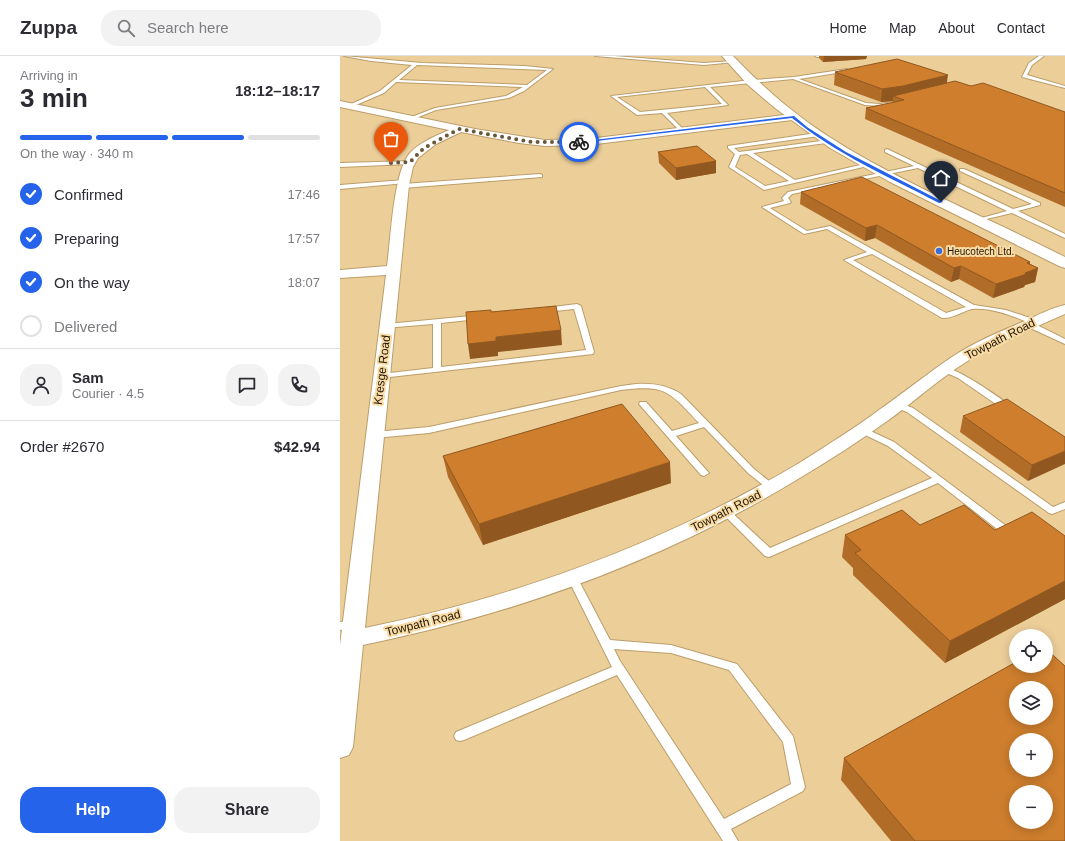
<!DOCTYPE html>
<html lang="en">
<head>
<meta charset="utf-8">
<style>
  :root { --surface:#fff; --page:#f2f2f3; --text:#2b2b33; --muted:#7c7c81; --line:#e1e1e2; --accent:#2563eb }
  body { margin:0; font-family:Arial,sans-serif; background:var(--page); color:var(--text); height:100vh; display:flex; flex-direction:column; font-size:15px; white-space:nowrap }
  * { box-sizing:border-box; margin:0 }
  p { font-size:13px; color:var(--muted) }
  .icon { flex:none; width:22px; height:22px; fill:none; stroke:currentColor; stroke-width:2; stroke-linecap:round; stroke-linejoin:round }
  .map { position:relative; flex:1; overflow:hidden }
  .details { display:flex; flex-direction:column; background:var(--surface); width:340px }
  .details>* { flex:none }
  .tools { position:absolute; left:669px; top:573px; display:grid; gap:8px }
  .tools a { display:grid; place-items:center; width:44px; height:44px; border-radius:50%; background:var(--surface); box-shadow:0 2px 10px #0003; font-size:20px }
  .pin { position:absolute; display:grid; place-items:center; width:34px; height:34px; color:#fff; margin:-41px -17px; border-radius:50% 50% 50% 0; rotate:-45deg; box-shadow:0 0 4px #0007 }
  .pin .icon { rotate:45deg }
  .courier { position:absolute; display:grid; place-items:center; width:40px; height:40px; margin:-20px; border:3px solid #2563eb; border-radius:50%; background:#fff; color:#222; box-shadow:0 1px 5px #0007 }
  .head em { font-style:normal; font-weight:700 }
  .head div { display:flex; flex-direction:column-reverse }
  .head { display:flex; align-items:center; justify-content:space-between; height:68px; padding:0 20px }
  h1 { font-size:26px; font-weight:700; line-height:30px }
  .bar { display:grid; grid-template-columns:repeat(4,1fr); gap:6px 4px; align-content:center; height:48px; padding:0 20px }
  .bar i { height:5px; border-radius:3px; background:var(--line) }
  .bar .selected { background:var(--accent) }
  .bar p { grid-column:span 4 }
  .line { display:flex; align-items:center; gap:10px; padding:0 20px; border-top:1px solid var(--line) }
  .line div { flex:1 }
  .round { display:grid; place-items:center; flex:none; width:42px; height:42px; border-radius:16px; background:var(--page) }
  ol { padding:0 20px; list-style:none }
  li { display:flex; align-items:center; gap:12px; height:44px }
  li p { margin-inline-start:auto }
  li .icon { padding:4px; border-radius:50%; background:var(--accent); color:#fff; stroke-width:4 }
  li:last-child { color:var(--muted) }
  li i { width:22px; height:22px; border:2px solid var(--line); border-radius:50% }
  .primary-button { display:flex; gap:8px; margin-top:auto; padding:8px 20px }
  .primary-button a { flex:1; height:46px; border-radius:16px; background:var(--accent); color:#fff; font-size:16px; font-weight:700; line-height:46px; text-align:center }
  .primary-button a+a { background:var(--page); color:var(--text) }
  header { display:flex; align-items:center; gap:24px; box-sizing:border-box; height:56px; padding:0 20px; background:var(--surface); border-bottom:1px solid var(--line) }
  header strong { font-size:19px }
  nav { display:flex; gap:22px; margin-inline-start:auto; font-size:14px }
  .search { width:280px; height:36px; background:var(--page); display:flex; align-items:center; gap:10px; box-sizing:border-box; padding:0 14px; border-radius:16px; color:var(--muted); font-size:15px }
  main { display:flex; flex:1; min-height:0 }
  .map>svg:first-child { display:block }
  .lines { fill:none; stroke-linecap:round; stroke-linejoin:round }
  .service-casing { stroke:#bb9e6a; stroke-width:2 }
  .minor-casing { stroke:#bb9e6a; stroke-width:2 }
  .secondary-casing { stroke:#bb9e6a; stroke-width:2 }
  .service { fill:#fff; fill-rule:evenodd }
  .minor { fill:#fff; fill-rule:evenodd }
  .secondary { fill:#fff; fill-rule:evenodd }
  .wall { fill:#b16c27 }
  .shaded-wall { fill:#905820 }
  .building { fill:#ce7e2d; stroke:#905820; fill-rule:evenodd }
  .route { fill:#2563eb }
  .done { stroke:#695738; stroke-width:4; stroke-dasharray:0 7.2 }
  .poi-dot { fill:#346fdd; stroke:#f9dba5; stroke-width:1.5 }
  .labels { text-anchor:middle; dominant-baseline:central; stroke-width:4; stroke-linejoin:round; paint-order:stroke }
  .far-poi-label { font-size:10px; fill:#221703; stroke:#f9dba5; text-anchor:start }
  .street-label { font-size:12px; fill:#221703; stroke:#f9dba5 }
</style>
</head>
<body>
<header>
<strong>Zuppa</strong>
<div class="search"><svg class="icon" aria-label="search" viewBox="0 0 24 24"><circle cx="10" cy="10" r="6"/><path d="M15 15l6 6"/></svg>Search here</div>
<nav><a>Home</a><a>Map</a><a>About</a><a>Contact</a></nav>
</header>
<main>
<section class="details">
<div class="head"><div><h1>3 min</h1><p>Arriving in</p></div><em>18:12–18:17</em></div>
<div class="bar"><i class="selected"></i><i class="selected"></i><i class="selected"></i><i></i><p>On the way · 340 m</p></div>
<ol>
<li><svg class="icon" aria-label="check" viewBox="0 0 24 24"><path d="M5 12l5 5 9-10"/></svg>Confirmed<p>17:46</p></li>
<li><svg class="icon" aria-label="check" viewBox="0 0 24 24"><path d="M5 12l5 5 9-10"/></svg>Preparing<p>17:57</p></li>
<li><svg class="icon" aria-label="check" viewBox="0 0 24 24"><path d="M5 12l5 5 9-10"/></svg>On the way<p>18:07</p></li>
<li><i></i>Delivered</li>
</ol>
<div class="line" style="height:72px"><a class="round"><svg class="icon" aria-label="person" viewBox="0 0 24 24"><circle cx="12" cy="8" r="4"/><path d="M4 21q1-7 8-7t8 7"/></svg></a><div><b>Sam</b><p>Courier · 4.5</p></div><a class="round"><svg class="icon" aria-label="chat" viewBox="0 0 24 24"><path d="M4 5h16v11H9l-5 4z"/></svg></a><a class="round"><svg class="icon" aria-label="phone" viewBox="0 0 24 24"><path d="M5 4h4l2 5-3 2q2 4 5 5l2-3 5 2v4C11 20 4 13 5 4z"/></svg></a></div>
<div class="line" style="height:52px"><div>Order #2670</div><b>$42.94</b></div>
<div class="primary-button"><a>Help</a><a>Share</a></div>
</section>
<div class="map">
<svg width="725" height="785" viewBox="0 0 725 785">
  <rect width="100%" height="100%" fill="#ecce99"/>
  <g class="lines">
    <defs>
      <g id="service">
        <path d="M4 0 82 7 185 10 213 13 184 35 169 42 96 54 71 64H69V62L95 52 166 40 183 31 56 26 44 37 11 51H9V49L40 35 72 9 31 5ZM77 9 207 14 187 29 59 24Z"/>
        <polygon points="255,0 274,0 364,7 393,5 395,6 364,9"/>
        <polygon points="475,0 517,0 515,1 477,1"/>
        <polygon points="699,0 704,0 692,9 687,19 725,30 725,32 682,21 689,7"/>
        <path d="M507 13 509 15 459 23 526 47 540 48 554 46 556 47V48L540 50 525 49 453 23 370 31 388 49 327 57 345 75 342 77 322 57 297 59 271 40 412 24 454 21ZM365 31 382 48 300 56 277 41Z"/>
        <path d="M477 77 480 79 479 80 394 92 399 96 488 84V86L486 87 413 97 455 124 529 107 532 109 424 134 389 111 395 98 388 92V90ZM407 98 449 125 425 130 395 111 400 99Z"/>
        <path d="M547 93 673 153 692 148 620 115V113H624L700 147V149L678 155 725 178V182L672 157 638 165V163L667 155 578 112 452 138 448 142 451 146 450 147 430 152 467 175 490 170 634 249 666 254 696 264 697 266 695 268 725 283V288L686 270 685 268 687 266C671 259 650 251 632 253 623 255 612 263 602 262L504 204 527 196 487 173 464 178 422 151 444 145 442 142 448 136 574 110 545 96V94ZM532 198 626 251 606 257 513 204Z"/>
        <polygon points="72,105 72,107 70,108 0,111 0,107"/>
        <polygon points="200,118 202,119 202,121 63,132 60,130 63,128"/>
        <polygon points="64,124 66,125 66,127 0,133 0,129"/>
        <polygon points="237,248 241,250 254,296 253,298 41,322 37,320 41,318 93,312 93,268 44,272 44,268 47,268 141,259 141,263 138,263 101,267 101,311 246,294 234,253 205,256 201,254 205,252"/>
        <path d="M602 311C613 309 665 344 673 353L672 355H666L618 322 602 315 601 313Z"/>
        <path d="M296 328C313 327 327 329 341 338L414 413 434 429 436 431 434 433H428L408 417 364 371 336 380 369 417 364 420 361 419 299 348 300 346H306L332 375 359 367C330 336 326 328 281 334L89 377 35 382 31 379 35 376 89 371 281 330Z"/>
        <polygon points="557,346 573,352 713,451 725,446 725,453 712,458 709,457 567,356 554,351 553,349 554,347"/>
        <polygon points="522,371 554,386 669,472 670,474 669,476 661,476 598,427 429,501 425,500 381,456 383,454 389,454 430,492 592,422 548,390 519,376 518,374"/>
        <path d="M232 517 236 518 237 521 270 584 331 589 397 608 453 680 465 731 463 735 391 773 398 785H383L277 619 124 684 120 685 116 684 114 680 116 676 272 611 227 521 228 518ZM274 593 331 597 389 614 443 686 451 728 384 763 280 605Z"/>
        <polygon points="14,564 18,565 20,568 18,571 0,574 0,566"/>
      </g>
      <path id="minor" d="M0 45 135 73 205 84 248 83 452 58 457 61 452 64 248 89 205 90 179 87 121 76 96 88 78 102 73 111 69 129 25 572C177 541 327 486 461 406 487 389 514 373 539 354 565 336 589 316 615 299 637 285 661 275 685 265 698 259 711 252 725 249V258C692 273 656 286 626 306 599 323 576 344 550 363 521 384 490 404 458 423 325 504 175 558 23 589L13 691 9 699 0 702V589L46 219 0 222V214L47 210C51 183 53 116 70 97 80 86 96 80 109 74L0 51Z"/>
      <path id="secondary" d="M382 0H393C417 25 442 48 470 68 547 122 641 158 725 201V212L719 210 550 126 490 92 435 52 408 29Z"/>
    </defs>
    <use href="#service" class="service-casing"/>
    <use href="#minor" class="minor-casing"/>
    <use href="#secondary" class="secondary-casing"/>
    <use href="#service" class="service"/>
    <use href="#minor" class="minor"/>
    <use href="#secondary" class="secondary"/>
  </g>
  <g class="wall">
    <polygon points="479,0 527,0 526,3 483,6 479,2"/>
    <polygon points="495,16 607,27 631,30 725,56 725,151 525,63 526,52 552,47 553,45 541,46 494,29"/>
    <polygon points="318,96 376,105 376,117 336,124 319,107"/>
    <polygon points="461,136 690,206 690,208 698,212 695,226 685,229 684,231 653,242 619,223 611,226 535,182 525,185 460,148"/>
    <polygon points="623,360 725,381 688,425 620,376"/>
    <polygon points="103,400 331,427 143,489 108,421"/>
    <polygon points="580,469 655,474 725,480 725,543 605,607 513,519 513,512 502,501 505,479"/>
    <polygon points="504,702 725,785 551,785 501,724"/>
  </g>
  <g class="shaded-wall">
    <polygon points="484,0 527,0 526,3 483,6"/>
    <polygon points="608,19 606,32 553,40 553,45 541,46 542,33"/>
    <polygon points="376,105 376,117 336,124 336,112"/>
    <polygon points="537,169 535,182 525,185 526,172"/>
    <polygon points="690,206 688,216 698,212 695,226 685,229 684,231 653,242 656,228 687,207"/>
    <polygon points="621,210 619,223 611,226 614,212"/>
    <polygon points="221,274 222,289 158,296 158,300 130,303 128,288 156,281"/>
    <polygon points="725,395 725,408 688,425 692,409"/>
    <polygon points="330,406 331,427 143,489 139,468"/>
    <polygon points="725,525 725,543 605,607 610,585"/>
  </g>
  <g class="building">
    <polygon points="557,3 608,19 563,30 542,33 495,16"/>
    <polygon points="615,25 631,30 643,27 725,56 725,137 526,52 564,44 553,40"/>
    <polygon points="357,90 376,105 336,112 318,96"/>
    <polygon points="522,121 690,206 687,207 698,212 685,217 687,218 656,228 621,210 614,212 537,169 526,172 461,136"/>
    <polygon points="216,250 221,274 156,281 156,285 128,288 126,256 151,254 151,256"/>
    <polygon points="667,343 725,381 725,395 692,409 623,360"/>
    <polygon points="282,348 330,406 139,468 103,400"/>
    <polygon points="624,449 655,474 692,456 725,480 725,525 610,585 515,497 521,494 505,479 562,454 580,469"/>
    <path d="M706 593 725 610V785H575L504 702 676 606V610H706ZM676 632H706V662H676ZM676 684H706V714H676ZM676 736H706V766H676Z"/>
  </g>
  <path class="route" d="M454 60 467 71 506 96 603 146 599 147C549 121 496 98 452 62L239 87 237 86Z"/>
  <g class="lines">
    <polyline class="done" points="51,107 70,106 84,92 119,73 192,86 239,86"/>
  </g>
  <circle class="poi-dot" cx="599" cy="195" r="4"/>
  <g class="labels">
    <g class="far-poi-label">
      <text x="607" y="195">Heucotech Ltd.</text>
    </g>
    <g class="street-label">
      <text transform="translate(660 283) rotate(-27)">Towpath Road</text>
      <text transform="translate(42 314) rotate(-83)">Kresge Road</text>
      <text transform="translate(386 455) rotate(-27)">Towpath Road</text>
      <text transform="translate(83 567) rotate(-14)">Towpath Road</text>
    </g>
  </g>
</svg>
<div class="tools">
<a><svg class="icon" aria-label="locate" viewBox="0 0 24 24"><circle cx="12" cy="12" r="6"/><path d="M12 2v4M12 18v4M2 12h4M18 12h4"/></svg></a>
<a><svg class="icon" aria-label="layers" viewBox="0 0 24 24"><path d="M12 4l9 5-9 5-9-5zM3 14l9 5 9-5"/></svg></a>
<a>+</a>
<a>−</a>
</div>
<div class="pin" style="left:51px;top:107px;background:#ea580c"><svg class="icon" aria-label="bag" viewBox="0 0 24 24"><path d="M5 8h14l-1 12H6zM9 8a3 3 0 0 1 6 0"/></svg></div>
<div class="pin" style="left:601px;top:146px;background:#1f2937"><svg class="icon" aria-label="home" viewBox="0 0 24 24"><path d="M3 11l9-7 9 7M6 9v11h12V9"/></svg></div>
<div class="courier" style="left:239px;top:86px"><svg class="icon" aria-label="bike" viewBox="0 0 24 24"><circle cx="6" cy="16" r="4"/><circle cx="18" cy="16" r="4"/><path d="M6 16l4-8h5l3 8M10 8l3 8H6M13 5h3"/></svg></div>
</div>
</main>
</body>
</html>
